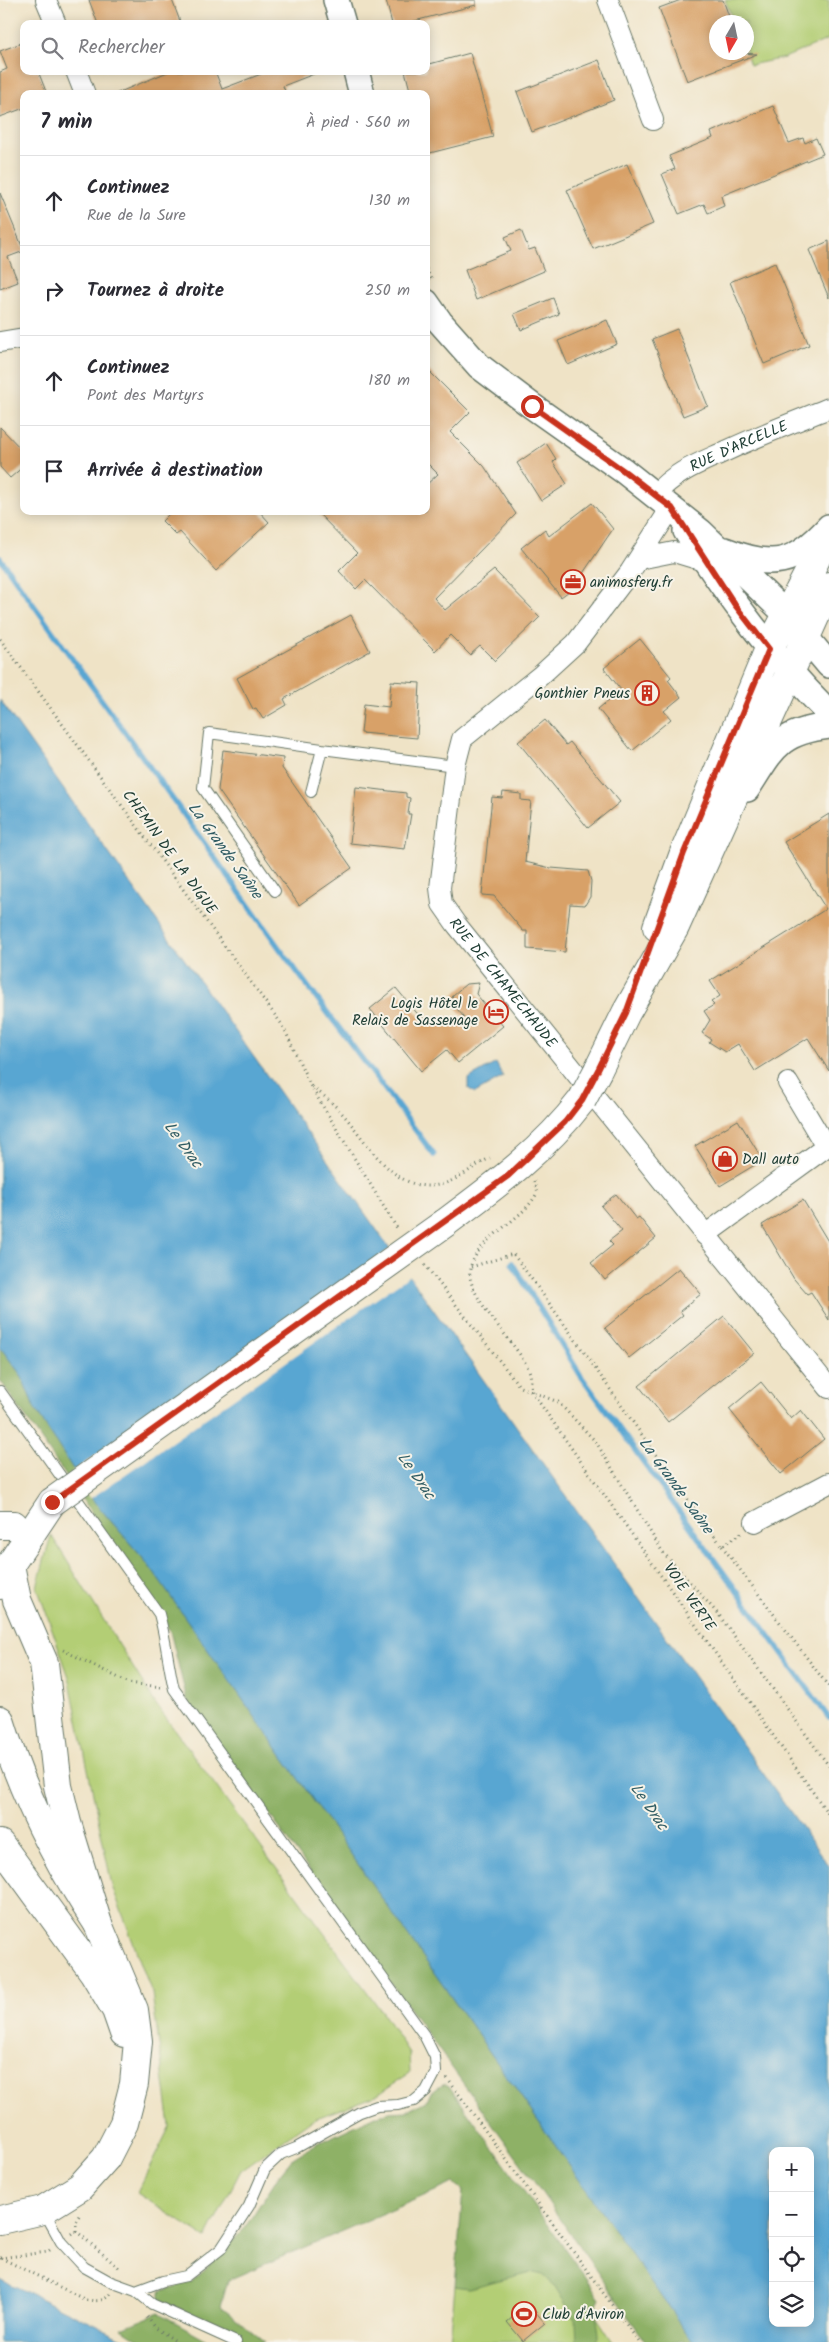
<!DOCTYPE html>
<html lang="fr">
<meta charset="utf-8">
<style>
body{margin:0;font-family:Kalam,sans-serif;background:#f2f2f3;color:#2b2b33}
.controls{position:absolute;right:15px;bottom:15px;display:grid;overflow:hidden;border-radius:10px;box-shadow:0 2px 12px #0003}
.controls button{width:45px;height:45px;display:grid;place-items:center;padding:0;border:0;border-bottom:1px solid #e1e1e2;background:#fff;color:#2b2b33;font:25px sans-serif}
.compass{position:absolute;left:709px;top:15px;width:45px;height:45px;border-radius:50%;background:#fff;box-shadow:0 2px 12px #0003;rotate:189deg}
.stop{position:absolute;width:15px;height:15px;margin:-11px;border:4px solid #c8321e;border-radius:50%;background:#fff}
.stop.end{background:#c8321e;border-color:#fff;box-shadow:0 1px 5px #0008}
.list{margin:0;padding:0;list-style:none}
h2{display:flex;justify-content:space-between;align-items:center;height:65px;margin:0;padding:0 20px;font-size:21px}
h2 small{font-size:16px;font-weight:400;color:#7c7c81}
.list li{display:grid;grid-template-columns:32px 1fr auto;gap:15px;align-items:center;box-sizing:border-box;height:90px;padding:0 20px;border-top:1px solid #e1e1e2}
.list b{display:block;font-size:19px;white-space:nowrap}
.list p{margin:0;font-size:16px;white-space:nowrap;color:#7c7c81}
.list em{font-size:16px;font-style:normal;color:#7c7c81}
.icon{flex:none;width:28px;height:28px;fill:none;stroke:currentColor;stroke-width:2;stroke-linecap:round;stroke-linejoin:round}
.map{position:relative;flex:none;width:829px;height:2342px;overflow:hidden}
.search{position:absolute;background:#fff;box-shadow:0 2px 12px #0003;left:20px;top:20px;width:410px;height:55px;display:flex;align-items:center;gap:12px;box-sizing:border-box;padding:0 18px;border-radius:10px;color:#7c7c81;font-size:19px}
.panel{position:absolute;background:#fff;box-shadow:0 2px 12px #0003;left:20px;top:90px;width:410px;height:425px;border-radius:10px}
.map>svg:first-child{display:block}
</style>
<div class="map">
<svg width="829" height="2342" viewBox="0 0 829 2342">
<rect width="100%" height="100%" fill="#f7f3e8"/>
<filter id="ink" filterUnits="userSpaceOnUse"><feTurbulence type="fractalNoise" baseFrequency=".02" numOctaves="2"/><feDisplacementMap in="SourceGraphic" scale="10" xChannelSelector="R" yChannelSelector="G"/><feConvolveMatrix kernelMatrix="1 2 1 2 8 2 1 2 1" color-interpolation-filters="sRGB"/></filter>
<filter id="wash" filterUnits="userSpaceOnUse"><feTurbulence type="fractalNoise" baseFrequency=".0096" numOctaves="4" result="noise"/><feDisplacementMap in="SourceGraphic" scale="20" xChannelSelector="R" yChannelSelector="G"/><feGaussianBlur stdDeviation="1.12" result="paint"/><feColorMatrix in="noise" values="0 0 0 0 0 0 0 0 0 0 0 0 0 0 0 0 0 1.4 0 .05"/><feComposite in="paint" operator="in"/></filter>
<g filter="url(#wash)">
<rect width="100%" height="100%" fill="#efe3c6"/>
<path fill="#b3ce74" stroke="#698654" d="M725,0h104v39l-45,19 -34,7 -4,-12v-31h-12z
M51,1535l106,171 228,310 24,37 1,20 -37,24 -62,23 -70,50 -35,68 -69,-45 33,-67 -18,-133 -40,-107 -43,-209 -32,-90z
M542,2234l71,108h-163l5,-56z"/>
<path fill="#8eb166" stroke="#56774d" d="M0,1347l21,28 14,34 57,90 55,64 546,779h-47l-111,-159 -348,-483 -17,-69 -29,-50 -35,-47 -106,-154z
M445,2084l4,2 151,212c-8,12 -1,26 -1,39l-3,5h-19l-1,-21 -22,-36 -11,-10 -13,-3 -61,16 -14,-2 8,-96 -9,-7 -226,97 -7,26 44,36h-17l-88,-42v-9l31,-9 14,-12 41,-44 33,-51 14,-17 23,-14 62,-29 12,-3 17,-1 20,-10 4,-9z
M159,2313l52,29h-68l-21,-14z"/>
<path fill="#59a6d2" stroke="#3c7283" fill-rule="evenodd" d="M0,700l829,1166v476h-136l-546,-779 -55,-64 -57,-90 -14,-34 -21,-28zM773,2151h37v172h-37z
M496,1063l7,14 -28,16 -7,-5v-9z
M0,2279l131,63h-131z"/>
<path fill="#efe3c6" d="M393,1247l19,27 -322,225 -18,-27z"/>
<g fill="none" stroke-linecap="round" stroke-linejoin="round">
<path stroke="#59a6d2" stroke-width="5.5" d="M0,558l280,391 154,206
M512,1263l69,113 248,342"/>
</g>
<g id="blocks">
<path fill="#d8a167" d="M89,0h83l9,24h-83z
M386,0h90v5l-73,19h-11z
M681,0h42l8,22h-15v30l41,2 -70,27 -28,-73z
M24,42v29h14l9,23h-23v14l-24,9v-45l7,-3 -7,-18z
M470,53l23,84 -67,17v-60h-15l-6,-23h21v-6z
M599,60l15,40 -82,32 -15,-40z
M170,71h45l7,18 47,-18 50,1 -36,14 2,5 -9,3h-161z
M773,106l16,37 14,-5 2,5 11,-5 7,16 -102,42 3,10 -16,7 -4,-9 -25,10 -17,-40 13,-5 -6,-13 44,-18 -2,-6z
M627,164l26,60 -60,25 -26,-59z
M0,193l24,58 -16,6 10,25 -18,7z
M521,230l8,20 6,-2 9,23 -68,29 -11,-30 46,-19 -6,-14z
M829,241v57l-20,-48z
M775,263l34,82 -45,19 -34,-82z
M553,298l6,16 -38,16 -7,-16z
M607,320l10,24 -49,21 -10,-24z
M677,329l31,77 -25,10 -31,-77z
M426,368l44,44 -20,20 34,34 32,48 -82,84 11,12 49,-40 46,47 -45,44 -15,-15 -10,9 -20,-20 -15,16 -70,-71 -9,9 -17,-18 18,-18 -41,-42h110v-26l12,-11 -12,-12z
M0,427l24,25v14l-14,12 -10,-11z
M546,443l10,16 -3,3 14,22 -26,17 -24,-38z
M592,503l21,26 -40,59 -12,9 -40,-49 24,-19 4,7z
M172,511h87l10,11 -53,49 -36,-39 -4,3 -14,-14z
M351,615l19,36 -86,48 3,6 -24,14 -7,-11 -3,1 -16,-31z
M640,639l31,38 -3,3 13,17 -17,14 7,8 -39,32 -34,-42 23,-19 -17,-22z
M391,681l29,2 -3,55 -56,-5 3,-29 25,3z
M545,720l21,25 4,-3 50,60 -32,26 -70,-86z
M223,750l60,8 -1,10 70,100 -53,37 -81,-115z
M356,787l50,6v4l4,1 -2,16h3l-6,35 -55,-6z
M503,792l18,2v6l10,1 -6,61 26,6 37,3 3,10 -1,16 -5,8 -15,-1 -5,48 -38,-3v-18h-4l-29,-35 -12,-1 10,-98 10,1z
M829,814v257l-21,-33 -53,33 -17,-27 -13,8 -16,-10 2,-3 -9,-6 8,-13 -6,-9 10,-6 -3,-3 9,-6 -10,-15 116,-72 -42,-67z
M479,983l-3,11 27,32 -45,37 -11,-13 -26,21 -51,-62 26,-21 25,30 48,5 -18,-21 2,-7 13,-11z
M738,1120l25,40 -43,26 -25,-40z
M616,1194l20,25 3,-2 17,21 -51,42 -14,-17 22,-18 -4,-4 13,-10 -21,-25z
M803,1200l26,43v77l-18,-28 -4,2 -13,-15 -32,-54z
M679,1268l22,26 -21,17 3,4 -54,43 -24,-30z
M724,1316l30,37 -86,69 -29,-36z
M761,1382l30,37 10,-9 23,29 -43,35 -52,-65z
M529,2304l16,19 -22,18 -16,-19z"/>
</g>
</g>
<g filter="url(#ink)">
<use href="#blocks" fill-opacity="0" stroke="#687767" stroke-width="1"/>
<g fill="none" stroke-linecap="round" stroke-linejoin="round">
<defs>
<path id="service" d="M311,792l11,-43 133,17
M275,891l-72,-103 6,-55 113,16
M0,1391l159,223c7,25 9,50 15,75l250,346 11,22 1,15 -10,19 -12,10 -16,4 -21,1 -17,6 -64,36 -15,6 -16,15 -16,37 -28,43 -35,27 -23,5 -27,10
M44,2211l17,31 23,25 27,15 25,9 16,13 84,38"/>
<g id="minor">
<path d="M46,0l10,24"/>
<path d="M608,0l45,120"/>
<path d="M76,71l9,23"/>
<path d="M0,342l24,-4"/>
<path id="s1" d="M655,495c19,-23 45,-32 71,-44 34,-16 68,-29 103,-43"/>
<path id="s2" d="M671,508l-41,64 -54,71 -36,33 -78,63 -7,27 -15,122 2,16 14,20 373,464"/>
<path d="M639,559l35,-7 33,10"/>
<path d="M705,1235l121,-88 -38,-64"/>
<path d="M755,1522l74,-39"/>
</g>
<path id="tertiary" d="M336,0l7,24
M356,71l6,23
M426,302l14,20 39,44 53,40 92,65 77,61 86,83 42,50
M686,531c43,67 87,126 143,182
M725,550c48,19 69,15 104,-23
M747,789c26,-40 31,-57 82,-63"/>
<path id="secondary" d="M657,927l27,-74 85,-204 60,-115
M598,1070l28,-57 49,-86 154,-341
M445,1223c50,-37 99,-73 137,-123
M0,1844l94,129 22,37 8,23
M0,2220l43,-10 37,-23 26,-29 18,-35 10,-39 4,-43 -4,-31 -36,-86 -31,-101 -9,-37 -14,-123 -27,-63 -7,-35 42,-63"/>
<path id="motorway" d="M0,1525h14
M0,1585l10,-20
M0,1720c22,72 56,141 98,204"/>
</defs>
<use href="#service" stroke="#687767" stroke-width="12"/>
<use href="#minor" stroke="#687767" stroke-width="22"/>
<use href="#tertiary" stroke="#687767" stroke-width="28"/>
<use href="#secondary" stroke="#687767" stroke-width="30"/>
<use href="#motorway" stroke="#687767" stroke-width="30"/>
<path stroke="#687767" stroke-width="3" stroke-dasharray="1 4" stroke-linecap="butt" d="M426,269l7,13
M0,639l283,387 27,59 88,145
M312,1087c7,5 15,11 21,17 32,29 57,94 110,80 17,-5 32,-19 47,-26
M534,1181l3,12c-15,29 -54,40 -66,72 -11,29 50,80 59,108 1,6 1,13 2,19l297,423
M425,1265l95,122 38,15 38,40 66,109 57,64 110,151
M471,1267l42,-13c72,96 137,196 209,292l19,-13
M722,1546l107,141
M63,1650l66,33 32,4
M447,2078l192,264
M76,2231l42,36 2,4
M72,2234l4,-3v-10l4,-7
M0,2258l47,-6 4,-3
M1,2258l85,42c10,1 18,2 24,-6
M147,2317l9,11 21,14"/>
<use href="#service" stroke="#fff" stroke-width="10"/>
<use href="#minor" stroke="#fff" stroke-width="20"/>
<use href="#tertiary" stroke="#fff" stroke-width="25"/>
<use href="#secondary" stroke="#fff" stroke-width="28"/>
<use href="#motorway" stroke="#fff" stroke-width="28"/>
<defs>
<path id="secondary-bridge" d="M582,1100l16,-30
M52,1502l393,-279"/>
</defs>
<use href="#secondary-bridge" stroke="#687767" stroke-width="30" stroke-linecap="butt"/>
<use href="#secondary-bridge" stroke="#fff" stroke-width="28"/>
</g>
</g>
<g fill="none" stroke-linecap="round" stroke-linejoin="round" filter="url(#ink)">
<path stroke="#c8321e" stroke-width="6" d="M52,1502l456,-326 57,-54 17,-22 16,-30 28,-57 58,-160 85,-204 -34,-44 -63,-97 -48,-37 -92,-65"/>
</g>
<defs>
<symbol id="office-ring" viewBox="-11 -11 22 22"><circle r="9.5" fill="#f7f3e8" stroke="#c8321e" stroke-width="1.5"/><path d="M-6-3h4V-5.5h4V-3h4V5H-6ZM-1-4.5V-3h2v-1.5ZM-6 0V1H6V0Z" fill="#c8321e"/></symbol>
<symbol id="building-ring" viewBox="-11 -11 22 22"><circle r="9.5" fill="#f7f3e8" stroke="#c8321e" stroke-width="1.5"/><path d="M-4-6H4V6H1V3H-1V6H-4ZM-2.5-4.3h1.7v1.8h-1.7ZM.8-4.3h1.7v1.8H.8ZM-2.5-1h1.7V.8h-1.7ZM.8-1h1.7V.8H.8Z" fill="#c8321e"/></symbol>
<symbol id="hotel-ring" viewBox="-11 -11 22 22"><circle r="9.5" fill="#f7f3e8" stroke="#c8321e" stroke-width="1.5"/><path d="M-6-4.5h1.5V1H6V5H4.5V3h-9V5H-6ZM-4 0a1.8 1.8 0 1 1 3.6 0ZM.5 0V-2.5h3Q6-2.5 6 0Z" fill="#c8321e"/></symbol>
<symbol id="shop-ring" viewBox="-11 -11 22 22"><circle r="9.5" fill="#f7f3e8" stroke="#c8321e" stroke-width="1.5"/><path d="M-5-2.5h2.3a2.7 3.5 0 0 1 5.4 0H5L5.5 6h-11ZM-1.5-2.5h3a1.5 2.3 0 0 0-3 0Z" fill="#c8321e"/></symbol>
<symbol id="stadium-ring" viewBox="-11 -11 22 22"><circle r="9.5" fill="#f7f3e8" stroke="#c8321e" stroke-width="1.5"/><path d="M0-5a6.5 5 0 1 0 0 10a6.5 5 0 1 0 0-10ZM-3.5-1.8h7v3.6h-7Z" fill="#c8321e"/></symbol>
</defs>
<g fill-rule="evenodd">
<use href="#office-ring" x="559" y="568" width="28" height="28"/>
<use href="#building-ring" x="633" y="679" width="28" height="28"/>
<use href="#hotel-ring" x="482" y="998" width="28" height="28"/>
<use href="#shop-ring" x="711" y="1145" width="28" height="28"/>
<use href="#stadium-ring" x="510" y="2300" width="28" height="28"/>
</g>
<g text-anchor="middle" stroke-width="4" stroke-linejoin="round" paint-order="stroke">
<g font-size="15" fill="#1f3d34" stroke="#f7f3e8">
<text dy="5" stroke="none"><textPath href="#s1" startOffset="98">RUE D'ARCELLE</textPath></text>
<text transform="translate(170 852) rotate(54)" y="5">CHEMIN DE LA DIGUE</text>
<text dy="5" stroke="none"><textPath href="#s2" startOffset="581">RUE DE CHAMECHAUDE</textPath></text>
<text transform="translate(690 1597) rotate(55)" y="5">VOIE VERTE</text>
</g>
<g font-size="15" fill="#1f3d34" stroke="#f7f3e8" text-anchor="start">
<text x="590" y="587">animosfery.fr</text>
<text x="630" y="698" text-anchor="end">Gonthier Pneus</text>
<text x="478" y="1008" text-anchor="end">Logis Hôtel le<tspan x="478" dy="17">Relais de Sassenage</tspan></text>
<text x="742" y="1164">Dall auto</text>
<text x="542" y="2319">Club d'Aviron</text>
</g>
<g font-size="16" font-style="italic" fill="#305c63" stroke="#f7f3e8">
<text transform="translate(226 850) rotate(54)" y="6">La Grande Saône</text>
<text transform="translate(184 1144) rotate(54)" y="6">Le Drac</text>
<text transform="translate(417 1475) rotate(55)" y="6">Le Drac</text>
<text transform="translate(677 1485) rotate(54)" y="6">La Grande Saône</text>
<text transform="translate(650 1806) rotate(55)" y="6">Le Drac</text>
</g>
</g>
</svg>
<div class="controls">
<button>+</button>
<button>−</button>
<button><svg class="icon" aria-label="locate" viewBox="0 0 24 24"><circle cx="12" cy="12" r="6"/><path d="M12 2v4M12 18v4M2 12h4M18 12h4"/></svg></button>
<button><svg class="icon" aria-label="layers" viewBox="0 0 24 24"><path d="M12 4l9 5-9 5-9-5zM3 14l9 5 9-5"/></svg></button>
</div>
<svg class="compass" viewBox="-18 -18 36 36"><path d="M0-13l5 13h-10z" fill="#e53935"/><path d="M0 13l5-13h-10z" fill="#7c7c81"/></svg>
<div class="stop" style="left:532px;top:406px"></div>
<div class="stop end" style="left:52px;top:1502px"></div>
<div class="search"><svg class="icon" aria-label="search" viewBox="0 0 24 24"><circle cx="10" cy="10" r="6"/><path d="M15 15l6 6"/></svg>Rechercher</div>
<section class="panel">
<h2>7 min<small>À pied · 560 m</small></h2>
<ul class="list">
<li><svg class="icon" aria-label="ahead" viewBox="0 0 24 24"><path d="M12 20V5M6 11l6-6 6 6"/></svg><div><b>Continuez</b><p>Rue de la Sure</p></div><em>130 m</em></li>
<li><svg class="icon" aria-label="right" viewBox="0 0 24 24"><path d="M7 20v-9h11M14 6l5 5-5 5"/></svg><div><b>Tournez à droite</b></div><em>250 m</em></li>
<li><svg class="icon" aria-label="ahead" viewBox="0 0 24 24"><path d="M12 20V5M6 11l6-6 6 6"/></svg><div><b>Continuez</b><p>Pont des Martyrs</p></div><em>180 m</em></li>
<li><svg class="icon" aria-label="arrive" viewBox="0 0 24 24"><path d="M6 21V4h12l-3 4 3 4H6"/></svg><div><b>Arrivée à destination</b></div></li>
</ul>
</section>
</div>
